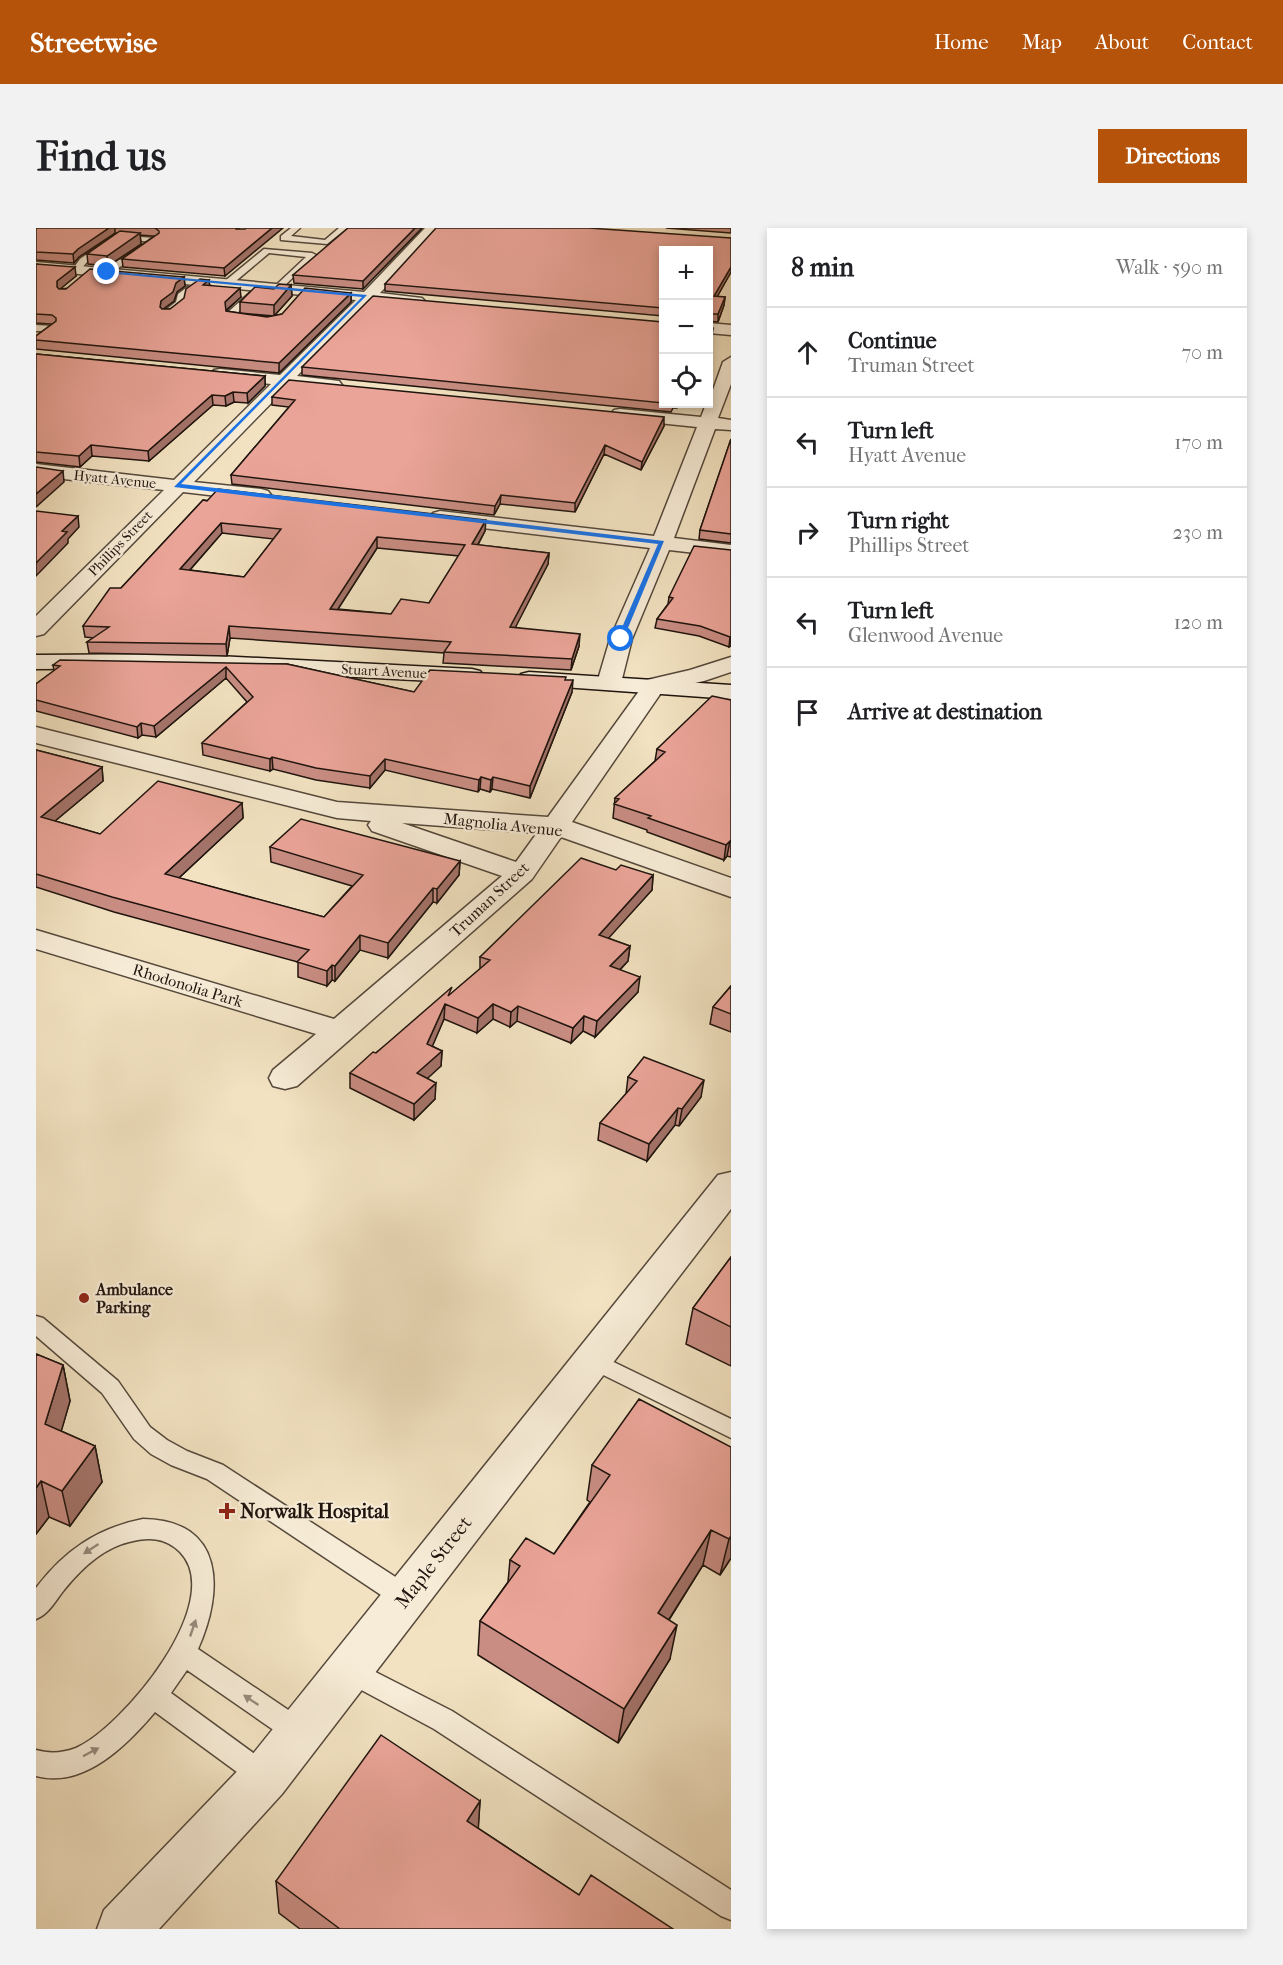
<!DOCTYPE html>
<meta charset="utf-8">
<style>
body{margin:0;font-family:"IM FELL French Canon",serif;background:#f2f2f2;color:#202124}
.controls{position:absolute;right:18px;top:18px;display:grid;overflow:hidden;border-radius:0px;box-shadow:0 3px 9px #0003}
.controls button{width:54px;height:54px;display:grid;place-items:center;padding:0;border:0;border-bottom:2px solid #e0e0e0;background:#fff;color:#202124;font:30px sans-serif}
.stop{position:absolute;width:18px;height:18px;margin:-14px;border:4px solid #1a73e8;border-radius:50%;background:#fff}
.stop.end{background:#1a73e8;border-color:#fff;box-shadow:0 2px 6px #0008}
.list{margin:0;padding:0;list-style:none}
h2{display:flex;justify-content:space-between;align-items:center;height:78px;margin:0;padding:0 24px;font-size:26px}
h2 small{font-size:20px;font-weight:400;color:#757577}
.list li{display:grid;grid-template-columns:39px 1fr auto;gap:18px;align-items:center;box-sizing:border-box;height:90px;padding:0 24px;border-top:2px solid #e0e0e0}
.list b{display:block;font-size:22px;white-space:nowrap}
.list p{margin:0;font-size:20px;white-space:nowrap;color:#757577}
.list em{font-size:20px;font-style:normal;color:#757577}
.icon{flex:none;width:33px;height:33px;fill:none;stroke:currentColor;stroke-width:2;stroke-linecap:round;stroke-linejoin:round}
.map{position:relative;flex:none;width:695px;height:1701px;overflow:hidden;border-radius:0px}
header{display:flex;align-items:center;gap:36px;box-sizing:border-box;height:84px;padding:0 30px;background:#b45309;color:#fff}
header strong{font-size:28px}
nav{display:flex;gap:33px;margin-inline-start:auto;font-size:21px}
.intro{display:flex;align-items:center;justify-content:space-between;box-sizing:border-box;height:144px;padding:0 36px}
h1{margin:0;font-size:42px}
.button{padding:15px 27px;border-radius:0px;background:#b45309;color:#fff;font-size:21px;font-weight:700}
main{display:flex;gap:36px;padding:0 36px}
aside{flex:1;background:#fff;border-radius:0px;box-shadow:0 3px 9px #0003}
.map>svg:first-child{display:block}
</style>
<header>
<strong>Streetwise</strong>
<nav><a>Home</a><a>Map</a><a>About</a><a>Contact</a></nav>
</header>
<div class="intro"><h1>Find us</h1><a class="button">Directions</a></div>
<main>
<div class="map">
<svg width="695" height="1701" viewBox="0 0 695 1701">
<rect width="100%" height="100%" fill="#f2e2c1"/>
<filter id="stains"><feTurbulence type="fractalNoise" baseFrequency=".00333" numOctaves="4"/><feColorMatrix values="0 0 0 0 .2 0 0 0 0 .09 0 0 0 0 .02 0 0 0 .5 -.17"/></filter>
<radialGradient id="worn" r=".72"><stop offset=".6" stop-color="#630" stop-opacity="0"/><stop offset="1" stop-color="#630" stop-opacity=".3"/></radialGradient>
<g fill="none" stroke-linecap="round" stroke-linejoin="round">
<defs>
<path id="lane" d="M255,0h9l-9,8 34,4 14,-12h8l-20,16 -46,-4v-4z
M79,7l39,3 4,2 -4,2 -34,-3 -34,24 -7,9h-6l-1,-2 8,-11z
M104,18l7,2 -37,26h-6v-4z
M228,21l48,4 4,2 -36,35 -7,-2 33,-31 -37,-4 -38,32h-6v-4z
M162,51l7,2 -20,16 -2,8 -14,11h-6v-4l13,-10 2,-8z
M219,60l7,2 -27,25 15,2v4h-16l-7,-4v-4z
M0,97l16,1 4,3 -20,15v-7l8,-6h-8z
M0,1088l7,2 75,63 32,46 17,13 20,11 36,14 191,124 3,8 -3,8 -9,3 -9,-3 -189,-126 -36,-14 -20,-11 -17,-15 -32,-46 -66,-57z
M557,1124l138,67v19l-146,-72 -3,-6 3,-6z
M107,1291c82,1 81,72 55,130l111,75 4,9 -4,9 -9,3 -9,-3 -104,-72 -16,23 103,75 4,9 -4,9 -9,4 -9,-4 -101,-74c-28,33 -71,77 -119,64v-26c13,4 27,3 40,-2 46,-20 152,-147 104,-196 -15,-15 -32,-15 -51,-10 -26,6 -49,28 -65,48 -9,11 -15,24 -28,29v-31c28,-37 61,-60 107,-69z
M312,1430l104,53 279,179v30l-10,-4 -287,-187 -95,-51 -4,-8 4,-8z"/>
<path id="street" d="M389,0h14l-25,30 -34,35 42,5 3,3 -3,3 -51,-3 -74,75 42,5 3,4 -3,4 -6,1 -45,-4 -94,96 67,7 7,2 3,4 -3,4 -7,2 -78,-9 -139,142 -8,2v-20l128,-126 -128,-14v-12l138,16 97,-96 -51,-5 -6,-1 -2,-4 2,-4 6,-1 60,6 76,-75 -320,-30v-8l328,30z
M672,95l23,2v10l-23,-2z
M695,129v27l-13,34 13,2v10l-16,-1 -41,109 57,7v12l-62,-7 -37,89 -11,44 -4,5 -8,2 -8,-2 -4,-5 13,-44 40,-91 -210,-25 -7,-2 -3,-4 3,-4 7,-2 214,25 43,-109 -77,-8 -6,-1 -3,-4 3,-4 6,-1 81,8 5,-13h2l15,-42z
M695,429v15l-27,9 -41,9 -91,132 159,56v19l-170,-60 -29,42 -235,207 -12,3 -12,-3 -4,-8 4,-8 43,-36 -280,-85v-19l298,89 168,-143 -130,-45 -4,-6 3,-4 -34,-3 -301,-75v-16l301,75 211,15 99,-137 43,-10zM366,595l135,10 -21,29z
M695,944v37l-449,585 -123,135h-62l7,-19 144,-150 470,-585z"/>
<path id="secondary" d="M144,426l292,15 8,2 4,5 -4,5 -8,2 -292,-15 -144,1v-14z
M493,444l202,13v14l-210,-15 -4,-5 4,-5z"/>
</defs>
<use href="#lane" stroke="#54483b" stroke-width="3"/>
<use href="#street" stroke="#54483b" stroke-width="3"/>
<use href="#secondary" stroke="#1f140e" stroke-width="3"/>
<use href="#lane" fill="#f7ecd7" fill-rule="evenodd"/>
<use href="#street" fill="#f7ecd7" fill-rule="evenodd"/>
<use href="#secondary" fill="#f7ecd7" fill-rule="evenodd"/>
</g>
<path fill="#c98d83" stroke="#1f140e" stroke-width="1.5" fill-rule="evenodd" d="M0,0h204l-2,1 -13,47 -102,-9 -1,-8 32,-23 -14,-1 1,9 -33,22 -20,-2 -1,-10 30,-21h-2l-36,24 -5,6 -38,-3z
M386,0l-59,61 -69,-6 -1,-8z
M630,0h65v5z
M695,10v34l-14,25h8l-1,8 -6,17 -10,-1v-71h-45v66l-278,-25v-7z
M0,36l40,12 -16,13 124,-12 1,9 -8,6 -3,9 -11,8h7l40,-24 31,12 -15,14 41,6 7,-1 -34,-3v-11l34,-13 17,-4 1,11 -18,20 8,-2 69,-21v9l-72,71 -243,-24v-13l16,-12 -16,-1z
M627,94v82h17l-3,4h-4l-2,4 -369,-37v-8z
M0,126l229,22v10l-17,17 -14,-1 -8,4 -13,-1 -64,56 -57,-5 -12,11 -44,-5z
M236,169l392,29 -23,44 -37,-16 -29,58 -75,-8 -6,11 -262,-31 -1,-9 58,-68 -17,-2z
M695,211v104l-32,-4 1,-9z
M167,272l282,31 -7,14 71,8 -1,11 -33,63 64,19 -8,24 -128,-7 1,-10 -214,-15 -3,18 -138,-3 -2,-11 7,-4 -9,-1 -2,-11 38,-38zM186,305l52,6 -30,38 -54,-7zM341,320l82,8 -30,47 -38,11 -53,-5z
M695,322v96l-2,1 -30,-11 -44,-8 2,-9 11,-15 1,-7z
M251,436l127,28 151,-12 7,12 -42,106 -38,-9 -2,3 -10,-3 -2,3 -93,-22 -15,18 -54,-8 -43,-11 -3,2 -67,-16 -1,-12 45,-41 -21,-24 -70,59 -14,-2 -4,3 -102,-27v-27l18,-13 -1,-6z
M695,472v157l-4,-1 -3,4 -77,-28v-2l-34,-12 2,-20 40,-37 2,-12z
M0,522l66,17 1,14 -48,40 45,13 142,-31 1,15 -64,60 145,39 28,-31 -81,-24 -1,-15 190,14 -1,14 -22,28 -4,-1 -45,56 -28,-8 -25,31 -3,-1 -5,6 -29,-9v-15l-184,-50 -78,-25z
M580,642l37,5 -1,15 -44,48 22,8 -2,15 -8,9 18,22 -43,45 -12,-6 -12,12 -54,-22 -7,6 -17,-8 -16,14 -33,-14 -12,27 10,5 -1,15 -14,12 8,21 -21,21 -64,-32v-15l102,-80 28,-24v-12z
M695,758v46l-21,-8 3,-17z
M592,849l73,20 -22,29 -4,-1 -28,36 -49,-21 2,-17 26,-29z
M695,1029v109l-45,-22 7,-36z
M0,1126l27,11 7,36 -9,30 34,15 7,36 -32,44 -21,-9 -13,17z
M695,1219v111l-11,17 -17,-10 -34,55 1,39 -52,84 -140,-88 2,-34 28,-39 2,-22 44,-6 36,-52 -3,-2 5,-35z
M444,1573l-2,27 101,67 94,34h-373l-21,-16 -3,-32z"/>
<path fill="#a4736a" stroke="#1f140e" stroke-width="1.5" d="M73,0h6v5l-36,24 -5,6 -1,-9 5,-5z
M236,0h11l-58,48 -1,-8z
M379,0h7l-59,61v-8z
M104,5l1,11 -33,22 -1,-10z
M39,39l1,9 -17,14 -2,-3v-6z
M695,39v5l-18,32 1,-8z
M148,49l1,9 -8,6 -3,9 -12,9 -2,-3 1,-6 15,-18z
M173,52l1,9 -7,-4z
M255,57l1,11 -18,20v-11z
M204,60l1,9 -16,14v-9z
M315,65v9l-72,71v-10z
M689,69l-1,8 -6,17v-8z
M677,100l-1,8 -3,8 1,-8z
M229,148v10l-17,17 -1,-10z
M197,164l1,10 -8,4 -1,-10z
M176,167l1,10 -64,56 -1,-10z
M628,189v9l-23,44 1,-8z
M55,217l1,11 -12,11 -1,-11z
M569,217l-1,9 -29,58v-9z
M27,243l1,11 -28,25v-13z
M465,267l-1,9 -6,11 1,-9z
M42,288l1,11 -11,12v4l-32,33v-13l26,-32z
M450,292l-1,11 -13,24v-11z
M185,295l1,10 -41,47 -1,-11z
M341,309v11l-46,72 -1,-11z
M513,325l-1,11 -38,74v-11z
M193,398l1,12 -3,18 -1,-12z
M544,406l-1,12 -8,24 1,-11z
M694,409h1v9l-2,1z
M190,439v11l-70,59 -2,-11z
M537,452l-1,12 -42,106v-12z
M105,495l1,12 -4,3 -1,-11z
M236,529l1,12 -3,2v-12z
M349,531v11l-15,18v-12z
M66,539l1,14 -60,50 -2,-14z
M445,549l-1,12 -2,3 1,-12z
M457,549l-1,12 -2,3 1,-12z
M206,575l1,15 -76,71 -2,-15z
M694,613l-3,15 -3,4 2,-15z
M424,633l-1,14 -22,28v-14z
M617,647l-1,15 -54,60 1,-15z
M397,660v14l-45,56v-15z
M324,707v15l-25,31v-15z
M594,718l-2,15 -19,20 1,-15z
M296,737v15l-5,6v-15z
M604,749l-2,15 -43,45 2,-16z
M409,776l-1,15 -17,40v-15z
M457,776v15l-16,14 1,-15z
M482,778l-1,15 -7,6 1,-15z
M548,788l-1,15 -12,12 2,-15z
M406,823l-1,15 -24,22v-15z
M668,852l-3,17 -22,29 3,-17z
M400,855l-1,16 -21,21v-16z
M642,880l-3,17 -28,36 2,-17z
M27,1137l7,36 -17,59 -8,-36z
M59,1218l7,36 -32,44 -8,-35z
M5,1253l8,36 -13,17v-46z
M675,1302l-8,35 -52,83 7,-35z
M695,1308v22l-11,17 9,-36z
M641,1397l-7,34 -52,84 6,-34z
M444,1573l-2,33 -11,-13z"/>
<path fill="#eaa498" stroke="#1f140e" stroke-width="1.5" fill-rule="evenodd" d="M0,0h73l-31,21 -5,5 -37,-2z
M119,0h81v1h9l1,-1h26l-48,40 -102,-9 37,-26v-2z
M312,0h67l-52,53 -70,-6z
M400,0h153l142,10v29l-17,29 11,1 -7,17h-10v-64h-45v58l-278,-24z
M84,3l20,2 -33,23 -20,-2z
M0,36l39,3 -18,14v6l2,2h7l24,-20 94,8 -8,6 -3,9 -12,9 -1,6 2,2h8l14,-11 2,-9 14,-10 9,1 -6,5 37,3 -15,14 1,9 41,6 15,-3 23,-26 46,5 -72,70 -243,-23v-4l20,-15v-3l-4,-3 -16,-1z
M243,56l12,1 -17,20 -34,-3 15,-15 19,2z
M337,68l290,26v81l-361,-36z
M672,99l5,1 -3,8h-2z
M0,126l229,22 -18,17 -14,-1 -8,4 -13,-1 -64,56 -57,-6 -12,11 -43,-4z
M253,152l375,37 -22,45 -37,-17 -30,58 -74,-8 -6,11 -264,-31 64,-75 -23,-3z
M695,211v95l-31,-4z
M0,239l27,4 -27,23z
M182,261l268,31 -14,24 77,9 -39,74 70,7 -8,25 -128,-7 7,-10 -222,-16 -3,18 -139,-2 22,-15 -26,-1 27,-38h11l82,-88 4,1zM185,295l60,6 -37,48 -64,-8zM341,309l88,8 -36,58 -28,-4 -10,15 -61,-5z
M0,283l42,5 -16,15 5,1 -31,31z
M658,318l37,4v87h-1l-30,-11 -43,-7 16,-21 -4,-1z
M24,432l227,4 127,28 16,-22 136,7 -1,3h8l-43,106 -37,-9 -2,3 -10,-3 -2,3 -94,-21 -15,17 -54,-8 -44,-11 -2,2 -68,-16 51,-46 -27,-30 -72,59 -13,-3 -4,4 -101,-27v-16l24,-18 -7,-1z
M676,468l19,4v142l-1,-1 -4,4 -78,-27 3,-2 -37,-12 5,-5 -4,-1 50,-46 -8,-3z
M0,522l66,17 -61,50 59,17 58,-53 84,22 -77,71 159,43 39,-42 -93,-28 31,-28 159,42 -23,28 -4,-1 -45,55 -28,-8 -25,31 -3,-1 -5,6 -30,-9 12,-12 -197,-53 -76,-23z
M545,630l35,12 5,-5 32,10 -54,60 31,11 -20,20 30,11 -43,44 -13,-5 -11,12 -55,-22 -7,6 -18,-8 -15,14 -33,-14 -18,40 15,7 -25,22 19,10 -22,21 -64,-31 23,-21 3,1 76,-66 -4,9 42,-36 -10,-3z
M695,758v28l-18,-7z
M608,829l60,23 -22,29 -4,-1 -29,36 -49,-21 37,-42 -9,-4z
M695,1029v70l-38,-19z
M0,1126l27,11 -18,59 50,22 -33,45 -21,-10 -5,7z
M603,1171l92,48v89l-2,3 -18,-9 -53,83 19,12 -53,84 -144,-88 40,-55 -10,-6 16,-22 28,16 56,-79 -18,-10z
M345,1507l99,66 -13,20 112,74 12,-20 82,54h-333l-64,-48z"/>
<defs><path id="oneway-solid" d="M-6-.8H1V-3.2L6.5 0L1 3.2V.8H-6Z" transform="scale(1.5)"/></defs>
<g fill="#968b7d">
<use href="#oneway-solid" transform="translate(55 1321) rotate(147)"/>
<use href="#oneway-solid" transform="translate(157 1400) rotate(-71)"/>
<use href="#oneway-solid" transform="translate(215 1472) rotate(-146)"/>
<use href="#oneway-solid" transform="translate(55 1524) rotate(-28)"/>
</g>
<path fill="#1a73e8" d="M71,43l260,24 -186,189 483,57 -41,99 -6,-1 41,-95 -484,-57 188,-190 -256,-24z"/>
<g fill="#8f2418" stroke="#f7ecd7" stroke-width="2">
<circle cx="48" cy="1070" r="6"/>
<path d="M188 1274h6v6h6v6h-6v6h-6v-6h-6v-6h6z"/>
</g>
<g text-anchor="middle" stroke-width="4.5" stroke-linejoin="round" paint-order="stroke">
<g font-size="14" fill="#1f140e" stroke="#f7ecd7">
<text transform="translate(79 251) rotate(6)" y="5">Hyatt Avenue</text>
<text transform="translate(84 315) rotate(-46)" y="5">Phillips Street</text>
<text transform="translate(348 443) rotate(3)" y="5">Stuart Avenue</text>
</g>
<g font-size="16" fill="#1f140e" stroke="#f7ecd7">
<text transform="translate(467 596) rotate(6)" y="6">Magnolia Avenue</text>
<text transform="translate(453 671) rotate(-43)" y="6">Truman Street</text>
<text transform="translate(152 757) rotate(17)" y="6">Rhodonolia Park</text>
</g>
<g font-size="16" font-weight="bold" fill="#1f140e" stroke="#f7ecd7" text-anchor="start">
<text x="60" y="1067">Ambulance<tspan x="60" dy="18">Parking</tspan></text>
</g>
<g font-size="20" font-weight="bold" fill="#1f140e" stroke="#f7ecd7" text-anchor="start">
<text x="204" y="1290">Norwalk Hospital</text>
</g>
<g font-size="20" fill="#1f140e" stroke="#f7ecd7">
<text transform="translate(397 1334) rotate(-52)" y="7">Maple Street</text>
</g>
</g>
<rect width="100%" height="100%" filter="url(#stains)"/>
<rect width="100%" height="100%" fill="url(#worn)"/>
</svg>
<div class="controls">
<button>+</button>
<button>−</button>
<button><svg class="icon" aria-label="locate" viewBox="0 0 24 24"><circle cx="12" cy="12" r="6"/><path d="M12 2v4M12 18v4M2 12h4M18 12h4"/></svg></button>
</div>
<div class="stop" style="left:585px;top:411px"></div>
<div class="stop end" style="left:71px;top:44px"></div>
</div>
<aside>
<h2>8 min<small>Walk · 590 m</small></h2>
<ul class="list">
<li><svg class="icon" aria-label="ahead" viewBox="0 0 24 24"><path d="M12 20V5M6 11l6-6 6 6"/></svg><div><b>Continue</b><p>Truman Street</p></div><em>70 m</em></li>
<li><svg class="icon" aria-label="left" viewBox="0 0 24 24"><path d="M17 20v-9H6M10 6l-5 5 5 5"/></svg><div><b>Turn left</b><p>Hyatt Avenue</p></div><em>170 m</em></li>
<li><svg class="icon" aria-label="right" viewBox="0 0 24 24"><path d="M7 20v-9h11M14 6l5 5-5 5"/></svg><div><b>Turn right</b><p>Phillips Street</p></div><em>230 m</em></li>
<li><svg class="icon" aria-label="left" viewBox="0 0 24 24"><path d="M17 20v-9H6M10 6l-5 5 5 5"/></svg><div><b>Turn left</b><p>Glenwood Avenue</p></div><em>120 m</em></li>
<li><svg class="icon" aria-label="arrive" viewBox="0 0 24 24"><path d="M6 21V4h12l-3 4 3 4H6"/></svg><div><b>Arrive at destination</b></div></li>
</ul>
</aside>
</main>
